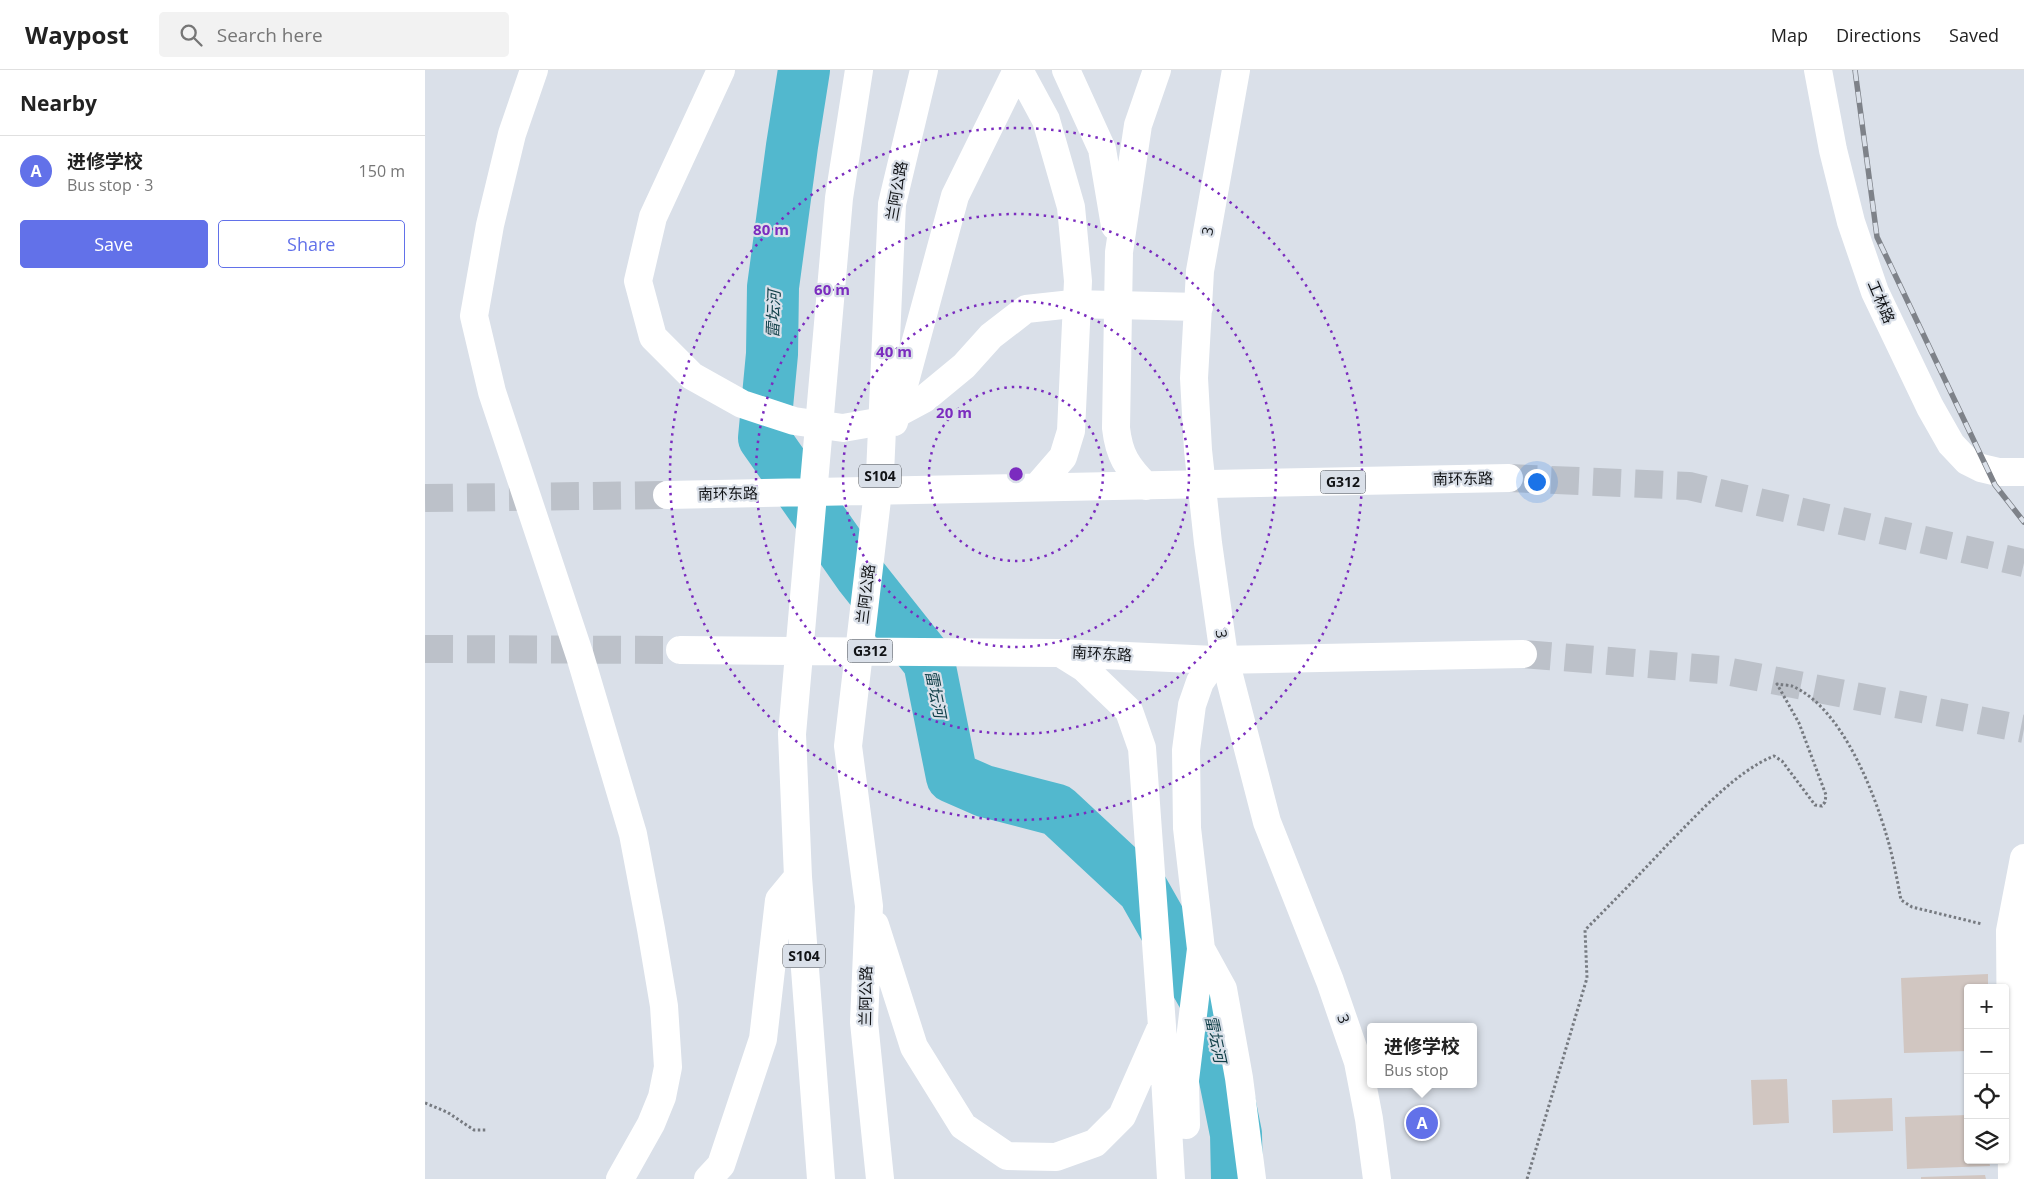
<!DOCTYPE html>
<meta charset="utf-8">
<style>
body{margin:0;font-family:"Open Sans","Noto Sans SC",sans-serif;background:#f2f2f2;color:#222}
.controls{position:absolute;right:15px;bottom:15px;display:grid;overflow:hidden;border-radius:5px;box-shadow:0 1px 4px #0004}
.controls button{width:45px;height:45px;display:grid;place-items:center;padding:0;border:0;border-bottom:1px solid #e0e0e0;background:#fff;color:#222;font:25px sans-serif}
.you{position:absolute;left:1111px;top:411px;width:18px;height:18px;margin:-12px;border:4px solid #fff;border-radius:50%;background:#1a73e8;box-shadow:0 0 0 8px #1a73e833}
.badge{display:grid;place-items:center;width:32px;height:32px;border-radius:50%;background:#6271e9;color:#fff;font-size:16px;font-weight:700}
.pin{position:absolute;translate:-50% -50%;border:2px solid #fff;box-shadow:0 1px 5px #0006}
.popup{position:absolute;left:942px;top:953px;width:110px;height:65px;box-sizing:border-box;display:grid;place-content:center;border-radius:5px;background:#fff;filter:drop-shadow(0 1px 4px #0005);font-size:16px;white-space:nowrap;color:#767676}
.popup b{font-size:19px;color:#222}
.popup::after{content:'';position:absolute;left:50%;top:100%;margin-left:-10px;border:10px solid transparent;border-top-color:#fff}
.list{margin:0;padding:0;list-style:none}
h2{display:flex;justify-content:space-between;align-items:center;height:65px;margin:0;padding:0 20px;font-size:21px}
h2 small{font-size:16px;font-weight:400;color:#767676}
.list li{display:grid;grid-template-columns:32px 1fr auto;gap:15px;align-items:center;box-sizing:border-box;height:70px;padding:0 20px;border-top:1px solid #e0e0e0}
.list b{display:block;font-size:19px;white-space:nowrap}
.list p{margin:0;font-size:16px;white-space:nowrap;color:#767676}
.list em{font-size:16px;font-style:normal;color:#767676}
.actions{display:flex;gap:10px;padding:15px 20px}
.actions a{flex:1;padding:11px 0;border:1px solid #6271e9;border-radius:5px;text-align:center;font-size:18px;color:#6271e9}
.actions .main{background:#6271e9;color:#fff}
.icon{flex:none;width:28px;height:28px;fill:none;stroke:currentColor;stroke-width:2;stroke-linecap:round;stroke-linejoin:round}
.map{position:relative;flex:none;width:1599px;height:1109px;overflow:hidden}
header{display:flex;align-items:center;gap:30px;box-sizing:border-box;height:70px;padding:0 25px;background:#fff;border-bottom:1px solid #e0e0e0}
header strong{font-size:24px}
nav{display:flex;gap:28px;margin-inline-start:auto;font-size:18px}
.search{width:350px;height:45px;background:#f2f2f2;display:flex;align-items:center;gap:12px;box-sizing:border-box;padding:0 18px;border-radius:5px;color:#767676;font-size:19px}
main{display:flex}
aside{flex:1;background:#fff}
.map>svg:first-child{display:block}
</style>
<header>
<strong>Waypost</strong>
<div class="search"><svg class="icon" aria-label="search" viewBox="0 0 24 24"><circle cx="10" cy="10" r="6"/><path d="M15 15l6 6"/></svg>Search here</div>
<nav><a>Map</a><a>Directions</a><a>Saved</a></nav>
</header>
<main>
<aside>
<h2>Nearby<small></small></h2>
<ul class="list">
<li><span class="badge">A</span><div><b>进修学校</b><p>Bus stop · 3</p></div><em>150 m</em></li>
</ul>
<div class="actions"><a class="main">Save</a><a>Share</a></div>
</aside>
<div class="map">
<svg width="1599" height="1109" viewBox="0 0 1599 1109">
<rect width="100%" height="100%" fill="#dae0e9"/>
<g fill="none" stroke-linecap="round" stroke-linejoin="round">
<path stroke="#52b8ce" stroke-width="52" d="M379,0l-12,76 -19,141 -1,67 -8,84 96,137 69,87 23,115 32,14 73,19 86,80 68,120 25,124 1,45"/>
</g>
<path fill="#d1c6c1" d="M1563,904v14h-20v63l-64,2 -3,-75z
M1362,1009l2,44 -36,2 -2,-45z
M1467,1028l1,33 -60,2 -1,-33z
M1543,1045v45h21l1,6 -83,3 -2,-52z
M1560,1105l1,4h-65v-2z"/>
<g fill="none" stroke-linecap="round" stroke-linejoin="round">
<path stroke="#bcc1c9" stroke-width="28" stroke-dasharray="28 14" stroke-linecap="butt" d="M1084,408l180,8 335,77
M0,428l242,-3
M0,579l255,1
M1098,584l198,16 303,59"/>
<path stroke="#767a80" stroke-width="3" stroke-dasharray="2.5 2.5" stroke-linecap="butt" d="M0,1033l22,9 27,18h13
M1102,1109l60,-201 -2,-48c28,-28 56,-57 83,-86 29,-29 68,-73 106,-88l8,5 33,44 7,1 3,-4 1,-7 -27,-72 -22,-39c5,1 11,1 15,2 49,21 81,103 95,151 6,20 10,42 14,63l11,7 70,17"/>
<path stroke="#fff" stroke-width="28" d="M1587,1109l-2,-248 14,-73"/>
<path stroke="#fff" stroke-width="28" d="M109,0l-22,64 -22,91 -16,91 18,76 88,264 53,178 18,95 13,77 4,61 -6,30 -11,27 -31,55
M296,0l-68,147 -15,64 15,56 39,39 50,28 52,17 49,7 40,-7 41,-22 40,-33 27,-30 35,-27 46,-5 127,3
M811,0l-36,201 -6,107 4,72 10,93 16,113 43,166 63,159 28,81 11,57 8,60
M1393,0l15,80 18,72 24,70 55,115 21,37 16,17 14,7 17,4h26"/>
<path stroke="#fff" stroke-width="28" d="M594,0l27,50 25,87 7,74 -7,150 -8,26 -26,30
M641,0l36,79 13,77
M469,352l61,-226 62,-126
M721,416c-19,-19 -27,-31 -30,-58l3,-176 19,-127 19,-55
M242,425l842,-17
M255,580l380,3 155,7 308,-6
M635,583l24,15 45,43 13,37 20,278 9,153
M450,855l39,122 49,79 44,30 49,1 39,-14 27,-27 38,-86
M776,879l22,40 16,89 13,101
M761,1055l-1,-45 16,-131 -14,-121 -1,-78 6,-45 8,-23 15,-22
M283,1109l13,-14 42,-126 16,-139 19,-23
M396,1109l-23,-302 -6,-143 47,-536 20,-128
M455,1109l-16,-157 5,-116 -21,-160 32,-272 12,-270 32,-134"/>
<defs>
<path id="rail" d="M1430,0l22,167 118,248 29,37"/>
</defs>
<use href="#rail" stroke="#7e8289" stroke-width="5.5"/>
<use href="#rail" stroke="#dae0e9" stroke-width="4" stroke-dasharray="11" stroke-linecap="butt"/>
</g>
<g fill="none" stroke="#7b2cbf" stroke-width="2.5" stroke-dasharray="2.5 5">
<circle cx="591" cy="404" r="87"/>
<circle cx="591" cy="404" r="173"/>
<circle cx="591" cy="404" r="260"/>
<circle cx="591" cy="404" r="346"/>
</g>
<g text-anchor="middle" stroke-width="4.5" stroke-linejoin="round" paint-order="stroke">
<g fill="#dae0e9" stroke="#4d5055" stroke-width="1">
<rect x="434" y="394.5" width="42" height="23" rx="4"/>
<rect x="895.5" y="400.5" width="45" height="23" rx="4"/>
<rect x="422.5" y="569.5" width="45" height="23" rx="4"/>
<rect x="358" y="874.5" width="42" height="23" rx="4"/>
</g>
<g font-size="14" font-weight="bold" fill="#111316">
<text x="455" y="411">S104</text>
<text x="918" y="417">G312</text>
<text x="445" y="586">G312</text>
<text x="379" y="891">S104</text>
</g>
<g font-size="15" fill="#111316" stroke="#dae0e9">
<text transform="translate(472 121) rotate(-80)" y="5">兰阿公路</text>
<text transform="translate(783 161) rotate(-79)" y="5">3</text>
<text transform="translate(1456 232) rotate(67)" y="5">工林路</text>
<text transform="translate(1038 409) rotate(-1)" y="5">南环东路</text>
<text transform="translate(303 424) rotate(-1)" y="5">南环东路</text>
<text transform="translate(441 524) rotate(-83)" y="5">兰阿公路</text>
<text transform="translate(796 564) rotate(82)" y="5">3</text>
<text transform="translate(677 584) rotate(3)" y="5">南环东路</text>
<text transform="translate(441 926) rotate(-89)" y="5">兰阿公路</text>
<text transform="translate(918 949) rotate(71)" y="5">3</text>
</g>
<g font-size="16" font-style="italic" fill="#0f3e47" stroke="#dae0e9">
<text transform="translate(348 244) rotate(-88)" y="6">雷坛河</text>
<text transform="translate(511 624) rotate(79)" y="6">雷坛河</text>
<text transform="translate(791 969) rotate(78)" y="6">雷坛河</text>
</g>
</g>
<circle cx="591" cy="404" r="8" fill="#7b2cbf" stroke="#dae0e9" stroke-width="2.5"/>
<g font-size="15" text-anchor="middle" font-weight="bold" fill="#7b2cbf" stroke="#dae0e9" stroke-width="4.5" stroke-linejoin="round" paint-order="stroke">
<text x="346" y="165">80 m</text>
<text x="407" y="225">60 m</text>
<text x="469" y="287">40 m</text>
<text x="529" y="348">20 m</text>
</g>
</svg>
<div class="controls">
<button>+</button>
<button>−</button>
<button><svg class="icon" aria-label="locate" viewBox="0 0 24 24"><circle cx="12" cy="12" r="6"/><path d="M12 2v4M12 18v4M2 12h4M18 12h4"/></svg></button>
<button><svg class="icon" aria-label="layers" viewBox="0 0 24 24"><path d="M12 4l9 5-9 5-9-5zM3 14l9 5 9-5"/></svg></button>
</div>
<div class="you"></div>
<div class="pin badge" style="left:997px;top:1053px">A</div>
<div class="popup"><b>进修学校</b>Bus stop</div>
</div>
</main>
